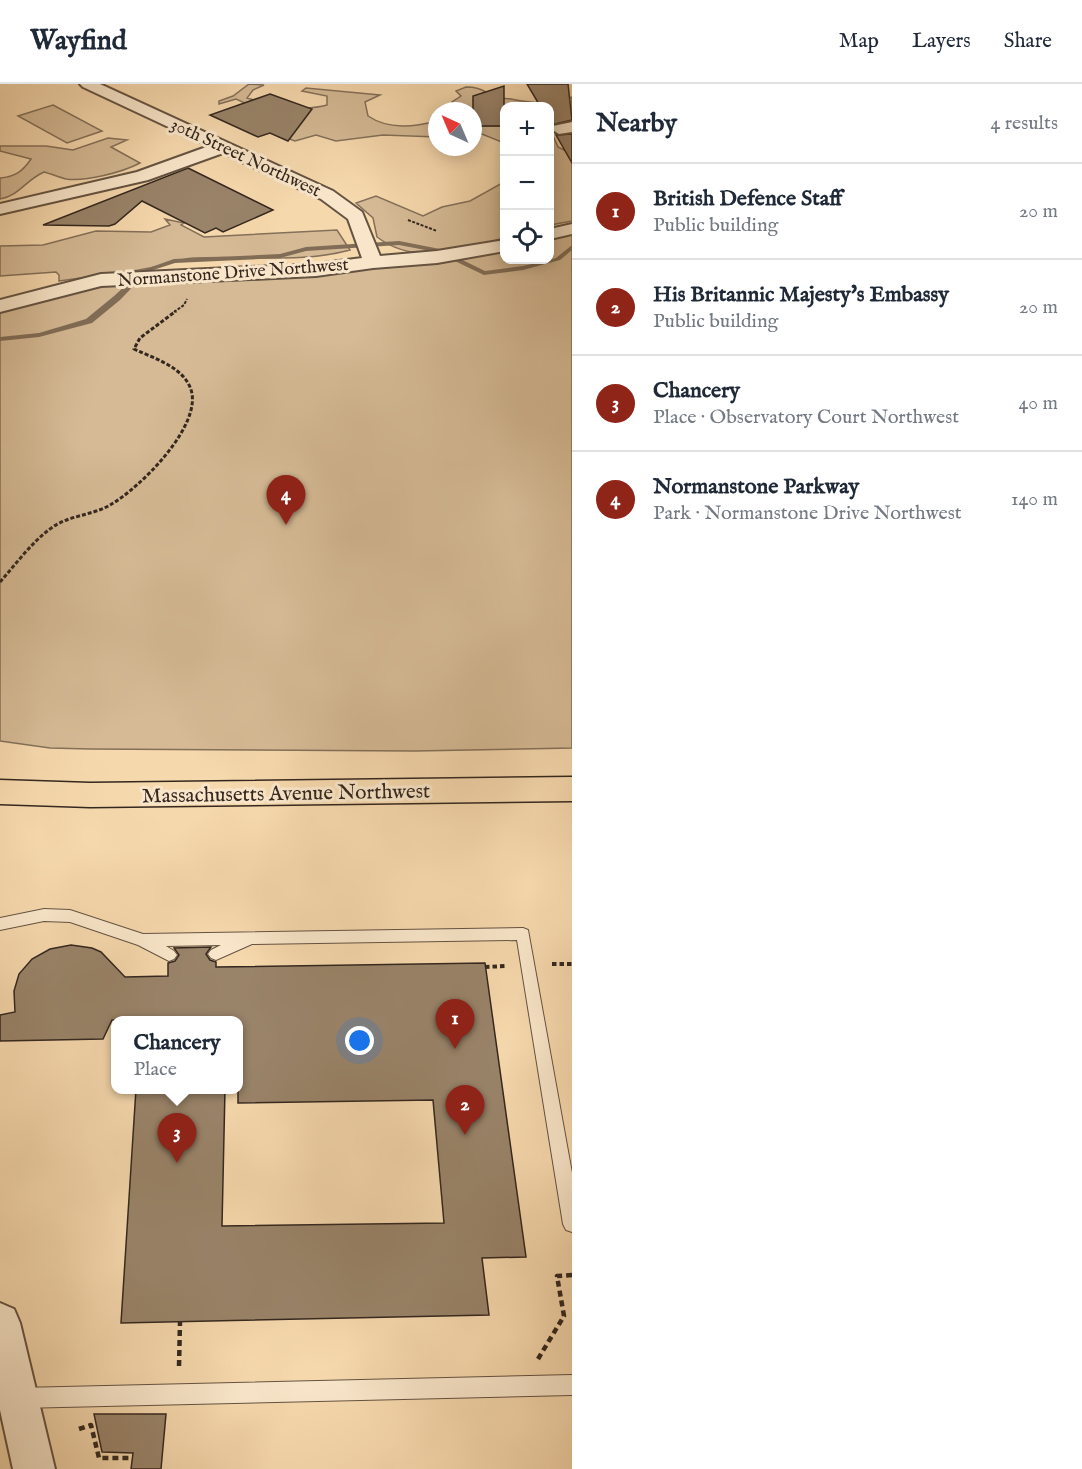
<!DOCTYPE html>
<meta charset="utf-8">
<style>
body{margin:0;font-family:"IM FELL English",serif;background:#f2f2f3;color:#1f2937}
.controls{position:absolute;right:18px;top:18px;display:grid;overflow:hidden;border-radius:12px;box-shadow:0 3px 15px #0003}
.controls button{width:54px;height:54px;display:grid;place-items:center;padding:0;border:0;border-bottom:2px solid #e0e1e3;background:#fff;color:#1f2937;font:30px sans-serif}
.compass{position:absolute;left:428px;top:18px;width:54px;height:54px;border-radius:50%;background:#fff;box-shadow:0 3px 15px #0003;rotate:316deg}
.you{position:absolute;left:360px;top:957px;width:21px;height:21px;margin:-15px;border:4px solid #fff;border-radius:50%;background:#1a73e8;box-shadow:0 0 0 9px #1a73e833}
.badge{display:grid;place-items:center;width:39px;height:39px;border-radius:50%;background:#8f2418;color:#fff;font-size:20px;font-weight:700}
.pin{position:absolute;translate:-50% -50px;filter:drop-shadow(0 2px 3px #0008)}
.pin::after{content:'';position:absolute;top:32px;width:21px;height:18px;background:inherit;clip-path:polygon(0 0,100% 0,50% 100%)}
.popup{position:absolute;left:111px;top:932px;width:132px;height:78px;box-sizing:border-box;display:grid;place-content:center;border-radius:12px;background:#fff;filter:drop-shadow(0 2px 4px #0005);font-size:20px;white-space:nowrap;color:#747a83}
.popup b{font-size:22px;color:#1f2937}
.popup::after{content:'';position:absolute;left:50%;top:100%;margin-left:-12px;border:12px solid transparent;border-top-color:#fff}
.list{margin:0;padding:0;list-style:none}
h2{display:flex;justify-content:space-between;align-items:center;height:78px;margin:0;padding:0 24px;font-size:26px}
h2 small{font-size:20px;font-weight:400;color:#747a83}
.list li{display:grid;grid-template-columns:39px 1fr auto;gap:18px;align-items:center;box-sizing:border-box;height:96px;padding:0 24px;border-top:2px solid #e0e1e3}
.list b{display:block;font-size:22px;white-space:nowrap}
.list p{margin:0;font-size:20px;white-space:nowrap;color:#747a83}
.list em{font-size:20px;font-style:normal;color:#747a83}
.icon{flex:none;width:33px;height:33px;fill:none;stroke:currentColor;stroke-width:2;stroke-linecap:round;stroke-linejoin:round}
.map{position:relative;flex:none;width:572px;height:1385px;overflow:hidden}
header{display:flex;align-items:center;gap:36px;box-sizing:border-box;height:84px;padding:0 30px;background:#fff;border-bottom:2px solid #e0e1e3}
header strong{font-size:28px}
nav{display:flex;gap:33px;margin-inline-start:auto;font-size:21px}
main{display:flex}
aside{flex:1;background:#fff}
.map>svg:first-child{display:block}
</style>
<header>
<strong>Wayfind</strong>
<nav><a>Map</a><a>Layers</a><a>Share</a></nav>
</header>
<main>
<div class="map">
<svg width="572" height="1385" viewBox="0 0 572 1385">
<rect width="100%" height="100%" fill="#f6d8ad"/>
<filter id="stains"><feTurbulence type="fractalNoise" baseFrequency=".00333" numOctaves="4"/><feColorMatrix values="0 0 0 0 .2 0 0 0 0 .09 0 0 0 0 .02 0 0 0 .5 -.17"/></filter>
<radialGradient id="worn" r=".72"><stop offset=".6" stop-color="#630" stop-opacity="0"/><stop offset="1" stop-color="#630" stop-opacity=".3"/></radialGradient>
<path fill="#d5ba95" stroke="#84705a" stroke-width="1.5" d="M249,0l15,1 -11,5 -6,8c24,7 56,14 80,7v-9l-25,-5 4,-3 74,7 -15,7 3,14c21,14 46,11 69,5v16l-54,-2 -47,6 -20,-6 -21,6 -16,-6 -25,-28 -18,-8 -17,5v-3l14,-5z
M466,3c16,0 17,5 31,10 5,2 9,1 14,2 20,4 41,7 61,-2v24l-22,4v-19h-45l-1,5h-46l-6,-9 9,-6 -5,-5z
M53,21l49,26 -35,12 -49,-27z
M473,42h31v17l-22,-9 -9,3z
M550,45l8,18 14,7v67l-22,4z
M108,54l19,2 -16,7 29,16c-17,9 -55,19 -74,16 -7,-2 -15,-5 -22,-7 -17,7 -25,24 -44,27v-21c15,-1 23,-7 31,-19l-31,-8v-5h46l27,4z
M504,98v56c-42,12 -89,28 -127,-1l-4,-19 -17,-15 20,-7 47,20 19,-9 28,-6z
M165,135l19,4 -3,2 23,12 133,-7 13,20c-51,14 -104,5 -156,8 -16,1 -29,7 -44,10 -30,6 -61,8 -91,13v-6l-3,-3 -56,4v-30l43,-1 53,-14 55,1 19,-7z
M572,150v514l-157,3 -325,-2 -40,-1 -50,-7v-431l110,-29 51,2 343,-36 1,13h45v-21z"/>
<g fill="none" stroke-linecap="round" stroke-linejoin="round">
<path fill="#816d57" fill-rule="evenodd" d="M399,157l41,8 45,22 38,-5 27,-6 6,-2 16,-13v5l-12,10 -37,10 -39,5 -48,-23 -37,-7 -93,6 -26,7 -105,5 -28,9 -27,28 -28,23 -53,14 -39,4v-4l39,-4 47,-14 28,-23 29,-26 31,-11 106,-5 26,-7z"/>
</g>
<path fill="#998369" stroke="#34271f" stroke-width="1.5" d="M527,0h41l4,36 -21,5 -2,-19h-9z
M504,2v40h-31v-30z
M270,10l42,15 -24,32 -18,-8 -12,4 -48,-22z
M572,50v29l-16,-28z
M188,84l85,42 -50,22 -7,-4 -11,5 -63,-32 -27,23 -6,2 -66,-1z
M71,861l21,3 9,4 24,25 43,-1v-13l7,-2 4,-6 -5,-7 37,-1 -5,7 4,6 6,2v5l269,-4 41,294 -44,1 7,57 -368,8 15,-234h89l-3,137 222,-3 -11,-123 -195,3v-83h-126l-9,19 -103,2v-26l15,-3 -1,-21 5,-17 13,-15 18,-10z
M94,1330h72l-5,55h-30l2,-16 -31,-1z"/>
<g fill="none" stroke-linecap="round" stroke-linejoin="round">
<defs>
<path id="service" d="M44,825l26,1 73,24 380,-6 5,2 44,243v59l-6,-2 -3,-6 -46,-284 -265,4 -36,16 -5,-2 -3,-4 3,-4 10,-5 -55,1 8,5 3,4 -3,4 -5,2 -31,-16 -68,-23 -26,-1 -44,9v-12z
M572,1291v20l-553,13 -7,-3 -3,-7 3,-7 7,-3z"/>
<path id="minor" d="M80,0h20l233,107 29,21 18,44 57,-5 68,-11v11l-68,12 -64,5 -57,8 -215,10 -101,26v-12l101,-26 215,-10 46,-6 -14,-39 -27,-20 -98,-46 -75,27 -148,34v-10l137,-32 72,-26 -126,-59z
M572,38v10l-13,2 -8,-5 2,-3z
M572,140v10l-22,5v-10z
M0,1219l14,6 6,14 35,146h-42l-13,-59z"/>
<path id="primary" d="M572,693v24l-482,6 -90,-3v-24l90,3z"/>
</defs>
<use href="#service" stroke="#645342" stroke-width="2"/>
<use href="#minor" stroke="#645342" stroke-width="4"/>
<use href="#primary" stroke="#34271f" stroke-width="3"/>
<path stroke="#34271f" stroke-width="2" stroke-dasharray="3 1.5" stroke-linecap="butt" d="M408,136l29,11
M174,228l10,-7 3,-6"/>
<path stroke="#34271f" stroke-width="3" stroke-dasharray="4 2" stroke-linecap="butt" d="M0,498c16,-18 31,-39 50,-53 18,-14 41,-13 60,-24 29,-16 96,-82 80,-118 -9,-21 -37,-29 -56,-38l6,-11 36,-27"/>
<path stroke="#34271f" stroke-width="4" stroke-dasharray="4.5 3" stroke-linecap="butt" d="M552,880h20
M485,883l20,-1"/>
<path stroke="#34271f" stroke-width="4.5" stroke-dasharray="6 4" stroke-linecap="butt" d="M538,1275l26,-43 -7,-40 15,-1
M179,1282l1,-44
M79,1345l12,-4 8,33h34"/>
<use href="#service" fill="#f9e6ca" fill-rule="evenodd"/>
<use href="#minor" fill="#f9e6ca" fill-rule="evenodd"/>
<use href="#primary" fill="#f6d8ad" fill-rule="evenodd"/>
</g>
<g text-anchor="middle" stroke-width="6" stroke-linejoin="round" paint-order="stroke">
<g font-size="18" fill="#34271f" stroke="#f9e6ca">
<text transform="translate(246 73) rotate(25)" y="6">30th Street Northwest</text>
<text transform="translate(233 188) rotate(-4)" y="6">Normanstone Drive Northwest</text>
</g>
<g font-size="21" fill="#34271f" stroke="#f9e6ca">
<text transform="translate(286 709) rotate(-1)" y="7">Massachusetts Avenue Northwest</text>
</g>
</g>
<rect width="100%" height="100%" filter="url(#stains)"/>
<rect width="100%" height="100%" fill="url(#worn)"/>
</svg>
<div class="controls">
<button>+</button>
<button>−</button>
<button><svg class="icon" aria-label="locate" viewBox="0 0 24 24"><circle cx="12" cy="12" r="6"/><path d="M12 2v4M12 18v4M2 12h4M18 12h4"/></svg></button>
</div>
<svg class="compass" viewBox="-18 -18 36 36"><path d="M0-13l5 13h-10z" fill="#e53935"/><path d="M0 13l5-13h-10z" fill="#747a83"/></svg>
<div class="you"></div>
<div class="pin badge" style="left:455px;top:965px">1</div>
<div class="pin badge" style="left:465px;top:1051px">2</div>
<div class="pin badge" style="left:177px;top:1079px">3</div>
<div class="popup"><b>Chancery</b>Place</div>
<div class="pin badge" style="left:286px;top:441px">4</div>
</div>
<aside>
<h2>Nearby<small>4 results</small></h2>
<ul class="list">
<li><span class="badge">1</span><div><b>British Defence Staff</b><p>Public building</p></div><em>20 m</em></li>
<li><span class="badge">2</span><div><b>His Britannic Majesty's Embassy</b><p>Public building</p></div><em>20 m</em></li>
<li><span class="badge">3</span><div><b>Chancery</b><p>Place · Observatory Court Northwest</p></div><em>40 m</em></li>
<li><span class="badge">4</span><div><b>Normanstone Parkway</b><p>Park · Normanstone Drive Northwest</p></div><em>140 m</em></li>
</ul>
</aside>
</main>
